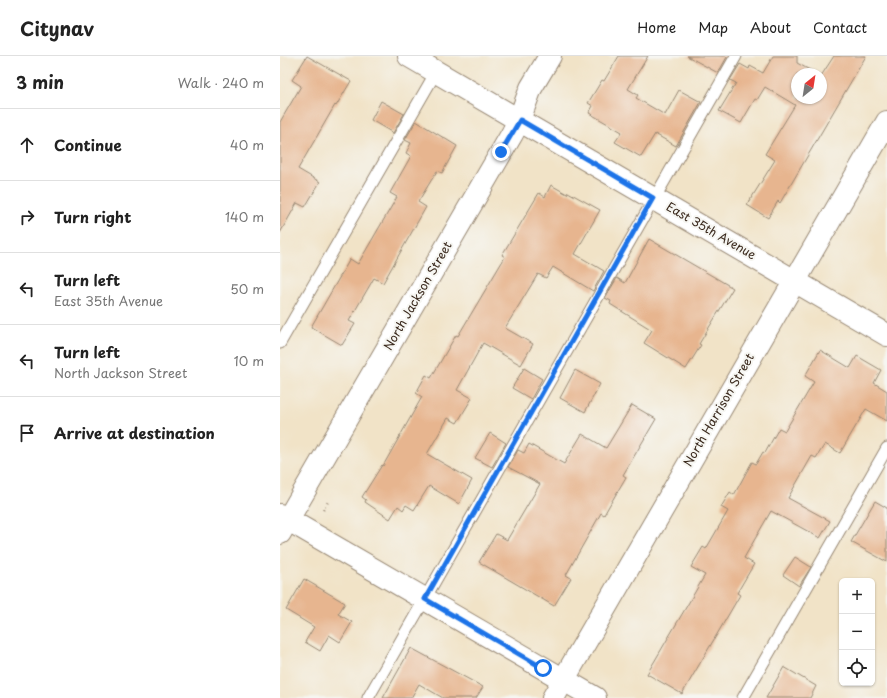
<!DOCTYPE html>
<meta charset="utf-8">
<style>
body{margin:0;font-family:"Playpen Sans",sans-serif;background:#f6f6f6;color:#222}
.controls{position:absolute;right:12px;bottom:12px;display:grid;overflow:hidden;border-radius:6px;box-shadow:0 1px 3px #0004}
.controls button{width:36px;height:36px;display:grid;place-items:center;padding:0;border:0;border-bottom:1px solid #e0e0e0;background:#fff;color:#222;font:20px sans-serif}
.compass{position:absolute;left:511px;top:12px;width:36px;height:36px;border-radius:50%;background:#fff;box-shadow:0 1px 3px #0004;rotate:30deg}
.stop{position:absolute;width:12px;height:12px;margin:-9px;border:3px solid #1a73e8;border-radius:50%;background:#fff}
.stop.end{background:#1a73e8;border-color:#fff;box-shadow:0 1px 4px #0008}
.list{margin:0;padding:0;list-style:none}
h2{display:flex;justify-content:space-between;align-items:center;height:52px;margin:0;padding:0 16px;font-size:17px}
h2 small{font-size:13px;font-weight:400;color:#767676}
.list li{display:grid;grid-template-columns:26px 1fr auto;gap:12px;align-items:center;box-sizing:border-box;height:72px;padding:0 16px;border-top:1px solid #e0e0e0}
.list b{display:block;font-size:15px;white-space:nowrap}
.list p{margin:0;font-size:13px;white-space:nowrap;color:#767676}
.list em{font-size:13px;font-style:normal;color:#767676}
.icon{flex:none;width:22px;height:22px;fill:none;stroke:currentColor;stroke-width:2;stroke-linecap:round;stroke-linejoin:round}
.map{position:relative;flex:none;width:607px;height:642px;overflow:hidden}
header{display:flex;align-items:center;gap:24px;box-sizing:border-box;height:56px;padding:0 20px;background:#fff;border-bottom:1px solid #e0e0e0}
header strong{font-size:19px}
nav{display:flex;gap:22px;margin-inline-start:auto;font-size:14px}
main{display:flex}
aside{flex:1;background:#fff}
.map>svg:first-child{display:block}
</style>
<header>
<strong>Citynav</strong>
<nav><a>Home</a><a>Map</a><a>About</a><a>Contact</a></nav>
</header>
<main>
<aside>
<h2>3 min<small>Walk · 240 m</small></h2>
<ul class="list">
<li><svg class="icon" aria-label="ahead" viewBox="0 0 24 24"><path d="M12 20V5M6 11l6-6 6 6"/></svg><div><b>Continue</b></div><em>40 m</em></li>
<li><svg class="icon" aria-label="right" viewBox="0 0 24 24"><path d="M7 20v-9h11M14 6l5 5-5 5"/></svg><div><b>Turn right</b></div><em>140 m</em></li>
<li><svg class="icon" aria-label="left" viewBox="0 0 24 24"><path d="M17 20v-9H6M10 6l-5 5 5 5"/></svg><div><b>Turn left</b><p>East 35th Avenue</p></div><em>50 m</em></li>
<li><svg class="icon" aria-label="left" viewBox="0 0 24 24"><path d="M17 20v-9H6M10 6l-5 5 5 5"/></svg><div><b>Turn left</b><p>North Jackson Street</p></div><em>10 m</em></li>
<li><svg class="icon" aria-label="arrive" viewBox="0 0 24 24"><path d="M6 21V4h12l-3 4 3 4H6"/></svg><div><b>Arrive at destination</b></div></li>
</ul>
</aside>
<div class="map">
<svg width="607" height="642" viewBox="0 0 607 642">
<rect width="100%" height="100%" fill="#f6f6f2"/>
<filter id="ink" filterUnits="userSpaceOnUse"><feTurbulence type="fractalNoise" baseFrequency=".025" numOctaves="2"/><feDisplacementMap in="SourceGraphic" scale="8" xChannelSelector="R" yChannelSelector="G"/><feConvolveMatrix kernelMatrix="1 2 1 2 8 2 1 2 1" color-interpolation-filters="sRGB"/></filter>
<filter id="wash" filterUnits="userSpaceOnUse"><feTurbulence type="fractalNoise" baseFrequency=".012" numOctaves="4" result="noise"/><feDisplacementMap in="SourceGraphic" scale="16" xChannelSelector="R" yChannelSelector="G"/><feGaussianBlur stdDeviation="0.9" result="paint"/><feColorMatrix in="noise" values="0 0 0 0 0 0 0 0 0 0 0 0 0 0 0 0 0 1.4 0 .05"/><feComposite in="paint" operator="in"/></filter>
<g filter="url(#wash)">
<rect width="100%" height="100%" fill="#f1e3c7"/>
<g id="blocks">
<path fill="#e7b58f" d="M27,0l44,25 -15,25 -1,-1 -37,64 22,13 -15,25 -8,-4 -17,30v-111l21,-36 -9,-6z
M339,0h29l-20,33 10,6 -2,3 29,17 14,-25 22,12 -25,44 -21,-12 -14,23 -26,-15 7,-10 -33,-19 4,-7 -5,-3 14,-23 2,1z
M407,0h39l1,1 -9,16z
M493,0h24v7l20,11h-20v24h24v-22l13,-20h32l-86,147 -2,-2 -10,17 -21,-13 28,-45 -10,-6 30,-49 -30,-18 -8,13 -2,-1 -14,24 -22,-12 17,-28 -6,-3 10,-16 9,5 1,-3 13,7z
M101,45l23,13 -11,19 -22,-13z
M136,65l41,25 -15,27 -5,-2 -19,31 8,5 -43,76 -9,-5 -25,43 6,3 -13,21 -31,-18 39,-68 8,5 39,-67 -7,-4 21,-37 -5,-3 5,-10 -6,-3z
M271,129l16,9 1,-2 32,18 -25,44 29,17 -11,20 -40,-24 -7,11 -8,-4 -33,54 28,16 -12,21 -38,-22 -26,47 15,8 -15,25 -9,-5 -21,36 45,26 -13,24 -30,-18 -15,24 -8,-5 -3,5 -5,-4 -8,13 -25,-17 1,-2 -4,-3 20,-32 1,1 39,-69 -6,-4 10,-18 5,3 25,-43 2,1 47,-79 -3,-2 37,-62 6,4z
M369,183l84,49 -34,56 2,1 -15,24 -42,-26 8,-13 -42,-26 1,-3 -6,-3 12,-20 8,5z
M540,294l30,18 7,-12 24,14 -7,13 13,8v30l-21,-12 -26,44 -15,-9 -9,14 -4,-2 -24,42 42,23 -10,17 -49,-27 -27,47 10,6 -17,29 3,2 -58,99 -35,-20 58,-99 -14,-8 12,-20 3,2 22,-38 -7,-4 9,-15 4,3 18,-33 4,2 7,-12 2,1 14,-25 6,3 29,-49 -9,-6z
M244,312l18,11 -11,20 -19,-11z
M295,314l25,14 -15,28 -25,-14z
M352,349l24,14 -33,56 3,2 -17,29 -5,9 -3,-2 -35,62 5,3 -17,28 -75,-44 17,-28 11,6 33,-56 -32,-17 10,-17 6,3 5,-9 35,20 18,-30 24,14z
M210,377l16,10 -14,24 -17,-9z
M595,445l12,7v54l-36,-20z
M515,501l16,10 -12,19 -16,-11z
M24,523l41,24 -7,11 14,8 -12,20 -11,-7 -9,16 -15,-9 9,-15 -28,-17z
M131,592l72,39 -7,11h-33l-24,-14 -8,14h-28z
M504,611l32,19 -6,12h-44z"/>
</g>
</g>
<g filter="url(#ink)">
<use href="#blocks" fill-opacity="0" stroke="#968672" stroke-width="1"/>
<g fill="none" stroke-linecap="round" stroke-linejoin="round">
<defs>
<path id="service" d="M0,287l156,-271
M88,642l368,-642
M463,642l144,-250"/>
<path id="minor" d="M129,0l478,279
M0,477l232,-399 7,-14 12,-32 19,-32
M273,642l334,-576"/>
<path id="tertiary" d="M0,459l315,183"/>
</defs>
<use href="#service" stroke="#968672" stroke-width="13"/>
<use href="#minor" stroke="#968672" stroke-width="24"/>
<use href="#tertiary" stroke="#968672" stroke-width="24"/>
<path stroke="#968672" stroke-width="2.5" stroke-dasharray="1 3" stroke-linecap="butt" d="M43,454l6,-10"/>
<use href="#service" stroke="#fff" stroke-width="11"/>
<use href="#minor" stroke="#fff" stroke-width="22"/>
<use href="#tertiary" stroke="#fff" stroke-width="22"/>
</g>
</g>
<g fill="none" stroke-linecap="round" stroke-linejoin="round" filter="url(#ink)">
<path stroke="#1a73e8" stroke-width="5" d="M221,96l19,-32 133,78 -228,401 118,69"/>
</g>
<g text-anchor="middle" stroke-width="4" stroke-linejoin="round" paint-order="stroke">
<g font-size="12" fill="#3b2a1e" stroke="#f6f6f2">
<text transform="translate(431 175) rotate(30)" y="4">East 35th Avenue</text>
<text transform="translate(138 240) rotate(-60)" y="4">North Jackson Street</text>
<text transform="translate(439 354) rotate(-60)" y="4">North Harrison Street</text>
</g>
</g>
</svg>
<div class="controls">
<button>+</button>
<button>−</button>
<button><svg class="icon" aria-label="locate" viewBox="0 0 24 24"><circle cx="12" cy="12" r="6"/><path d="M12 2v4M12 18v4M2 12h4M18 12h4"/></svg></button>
</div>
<svg class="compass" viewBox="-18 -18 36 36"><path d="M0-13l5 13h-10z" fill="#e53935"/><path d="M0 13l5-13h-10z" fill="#767676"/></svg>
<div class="stop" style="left:263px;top:612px"></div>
<div class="stop end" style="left:221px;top:96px"></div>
</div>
</main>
